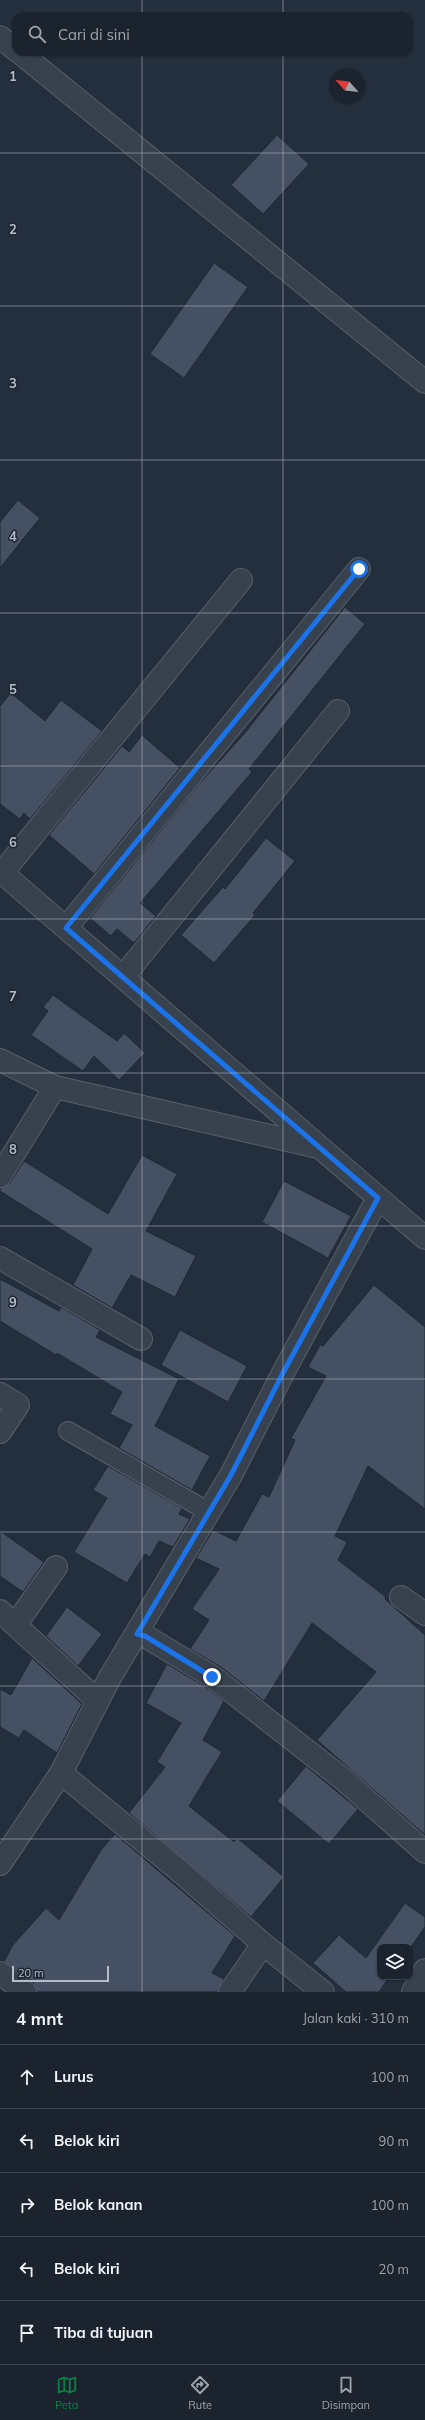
<!DOCTYPE html>
<html lang="id">
<meta charset="utf-8">
<style>
body{margin:0;font-family:Mulish,sans-serif;background:#282f3a;color:#f1f3f6}
.controls{position:absolute;right:12px;bottom:12px;display:grid;overflow:hidden;border-radius:8px;box-shadow:0 1px 3px #0004}
.controls button{width:36px;height:36px;display:grid;place-items:center;padding:0;border:0;border-bottom:1px solid #39404a;background:#1b232e;color:#f1f3f6;font:20px sans-serif}
.compass{position:absolute;left:329px;top:68px;width:36px;height:36px;border-radius:50%;background:#1b232e;box-shadow:0 1px 3px #0004;rotate:297deg}
.scale{position:absolute;left:12px;bottom:10px;width:97px;box-sizing:border-box;padding-left:4px;border:2px solid #b4bcc9;border-top:0;font-size:11px;line-height:14px;white-space:nowrap;color:#b4bcc9;-webkit-text-stroke:3px #1d2633;paint-order:stroke}
.stop{position:absolute;width:12px;height:12px;margin:-9px;border:3px solid #1a73e8;border-radius:50%;background:#fff}
.stop.end{background:#1a73e8;border-color:#fff;box-shadow:0 1px 4px #0008}
.list{margin:0;padding:0;list-style:none}
h2{display:flex;justify-content:space-between;align-items:center;height:52px;margin:0;padding:0 16px;font-size:17px}
h2 small{font-size:13px;font-weight:400;color:#a0a4aa}
.list li{display:grid;grid-template-columns:26px 1fr auto;gap:12px;align-items:center;box-sizing:border-box;height:64px;padding:0 16px;border-top:1px solid #39404a}
.list b{display:block;font-size:15px;white-space:nowrap}
.list em{font-size:13px;font-style:normal;color:#a0a4aa}
.icon{flex:none;width:22px;height:22px;fill:none;stroke:currentColor;stroke-width:2;stroke-linecap:round;stroke-linejoin:round}
.map{position:relative;flex:none;width:425px;height:1992px;overflow:hidden}
.search{position:absolute;background:#1b232e;box-shadow:0 1px 3px #0004;left:12px;right:12px;top:12px;height:44px;display:flex;align-items:center;gap:10px;box-sizing:border-box;padding:0 14px;border-radius:12px;color:#a0a4aa;font-size:15px}
.sheet{height:372px;background:#1b232e}
nav{display:flex;justify-content:space-around;align-items:center;box-sizing:border-box;height:56px;border-top:1px solid #39404a;background:#1b232e;font-size:11px;color:#a0a4aa}
nav a{display:grid;justify-items:center;gap:2px}
nav .on{color:#0b8043}
.map>svg:first-child{display:block}
</style>
<div class="map">
<svg width="425" height="1992" viewBox="0 0 425 1992">
<rect width="100%" height="100%" fill="#242f3e"/>
<path fill="#455162" stroke="#1f2835" d="M277,135l32,29 -46,50 -32,-29z
M214,263l34,24 -64,91 -34,-24z
M18,500l22,18 -40,50v-46z
M345,607l20,17 -116,145 3,3 -112,131 16,13 -22,27 -17,-14 -6,7 -21,-18 109,-134 45,-50z
M11,693l34,28 16,-21 41,31 -72,88 -6,-6 -4,6 -20,-15v-98z
M142,735l38,33 -86,106 -45,-39 73,-89 7,6z
M266,838l29,23 -42,52 2,2 -41,48 -33,-28 42,-48 2,2z
M53,995l64,46 7,-8 21,20 -26,27 -25,-24 -11,15 -52,-36 17,-24 -5,-4z
M142,1155l35,19 -31,57 50,25 -21,41 -44,-22 -19,33 -39,-23 19,-36 -92,-58v-3l10,-5 14,-22 84,53z
M284,1181l67,35 -23,42 -66,-36z
M0,1279l59,32 2,-4 39,23 -4,7 83,42 -24,47 55,30 -18,34 -73,-42 13,-23 -22,-11 12,-22 -65,-39 -1,2 -56,-34z
M374,1285l51,42v182l-57,-43 -33,70 12,6 -9,18 48,37 -1,2 40,36v200l-108,-95 59,-68 -64,-49 -48,78 -43,-34 -31,-18 19,-29 -17,-11 27,-40 -23,-11 17,-28 23,11 26,-47 7,3 26,-57 -4,-2 35,-62 -18,-9 12,-22 3,1z
M180,1330l67,36 -19,36 -67,-37z
M108,1466l74,42 -3,6 11,5 -17,28 -14,-6 -9,16 -5,-3 -18,29 -53,-31 33,-54 -14,-8z
M0,1531l44,31 -21,30 -23,-16z
M67,1607l35,27 -24,32 -32,-30z
M32,1658l50,46 -25,49 -33,-23 -5,8 -19,-11v-38l11,6z
M167,1664l39,23 18,14 -21,39 19,12 -33,54 45,36 3,-4 47,39 -33,40 -122,-104 36,-46 -8,-5 24,-39 -35,-20z
M306,1766l52,43 -29,35 -52,-43z
M115,1834l120,102 -23,37 12,6 -6,13h-181l-4,-10 -29,-20 8,-16 34,-38 13,12 42,-70z
M405,1903l20,14v10l-15,21 -30,-1v30h9l-10,15h-33l-33,-29 26,-28 27,23z"/>
<g fill="none" stroke-linecap="round" stroke-linejoin="round">
<defs>
<path id="service" d="M68,1431l141,81"/>
<path id="minor" d="M0,37l16,13
M19,52l406,330
M0,871l425,367
M2,873l239,-293
M66,928l293,-359
M123,977l215,-266
M0,1060l55,27
M0,1176l55,-89 263,60
M0,1258l141,81
M0,1394l18,11 -18,27
M401,1597l24,17
M0,1611l98,90
M16,1624l40,-57
M137,1634l8,2 68,41 130,102 82,73
M61,1773l48,-94 122,-204 53,-104 94,-173
M0,1864l61,-91 115,95 87,76
M0,1973l25,19
M230,1992l33,-48 60,48
M413,1992l12,-22"/>
</defs>
<use href="#service" stroke="#565f6c" stroke-width="20"/>
<use href="#minor" stroke="#565f6c" stroke-width="24"/>
<use href="#service" stroke="#38414e" stroke-width="18"/>
<use href="#minor" stroke="#38414e" stroke-width="22"/>
</g>
<g fill="none" stroke-linecap="round" stroke-linejoin="round">
<path stroke="#1a73e8" stroke-width="5" d="M212,1677l-67,-41 -8,-2 94,-159 53,-104 94,-173 -312,-270 293,-359"/>
</g>
<path fill="none" stroke="#b4bcc9" stroke-width="1" stroke-opacity="0.55" d="M142,0v16M283,0v16M142,52v1940M283,52v1940M0,153h425M0,306h425M0,460h425M0,613h425M0,766h425M0,919h425M0,1073h425M0,1226h425M0,1379h425M0,1532h425M0,1686h425M0,1839h425"/>
<g font-size="13" text-anchor="middle" font-weight="bold" fill="#b4bcc9" stroke="#1d2633" stroke-width="3" stroke-linejoin="round" paint-order="stroke">
<text x="13" y="81">1</text>
<text x="13" y="234">2</text>
<text x="13" y="388">3</text>
<text x="13" y="541">4</text>
<text x="13" y="694">5</text>
<text x="13" y="847">6</text>
<text x="13" y="1001">7</text>
<text x="13" y="1154">8</text>
<text x="13" y="1307">9</text>
</g>
</svg>
<div class="controls">
<button><svg class="icon" aria-label="layers" viewBox="0 0 24 24"><path d="M12 4l9 5-9 5-9-5zM3 14l9 5 9-5"/></svg></button>
</div>
<svg class="compass" viewBox="-18 -18 36 36"><path d="M0-13l5 13h-10z" fill="#e53935"/><path d="M0 13l5-13h-10z" fill="#a0a4aa"/></svg>
<div class="scale">20 m</div>
<div class="stop" style="left:359px;top:569px"></div>
<div class="stop end" style="left:212px;top:1677px"></div>
<div class="search"><svg class="icon" aria-label="search" viewBox="0 0 24 24"><circle cx="10" cy="10" r="6"/><path d="M15 15l6 6"/></svg>Cari di sini</div>
</div>
<section class="sheet">
<h2>4 mnt<small>Jalan kaki · 310 m</small></h2>
<ul class="list">
<li><svg class="icon" aria-label="ahead" viewBox="0 0 24 24"><path d="M12 20V5M6 11l6-6 6 6"/></svg><div><b>Lurus</b></div><em>100 m</em></li>
<li><svg class="icon" aria-label="left" viewBox="0 0 24 24"><path d="M17 20v-9H6M10 6l-5 5 5 5"/></svg><div><b>Belok kiri</b></div><em>90 m</em></li>
<li><svg class="icon" aria-label="right" viewBox="0 0 24 24"><path d="M7 20v-9h11M14 6l5 5-5 5"/></svg><div><b>Belok kanan</b></div><em>100 m</em></li>
<li><svg class="icon" aria-label="left" viewBox="0 0 24 24"><path d="M17 20v-9H6M10 6l-5 5 5 5"/></svg><div><b>Belok kiri</b></div><em>20 m</em></li>
<li><svg class="icon" aria-label="arrive" viewBox="0 0 24 24"><path d="M6 21V4h12l-3 4 3 4H6"/></svg><div><b>Tiba di tujuan</b></div></li>
</ul>
</section>
<nav>
<a class="on"><svg class="icon" aria-label="map" viewBox="0 0 24 24"><path d="M3 6l6-2 6 2 6-2v14l-6 2-6-2-6 2zM9 4v14M15 6v14"/></svg>Peta</a>
<a><svg class="icon" aria-label="directions" viewBox="0 0 24 24"><path d="M12 3l9 9-9 9-9-9zM9 14v-3h6M13 9l2 2-2 2"/></svg>Rute</a>
<a><svg class="icon" aria-label="saved" viewBox="0 0 24 24"><path d="M7 4h10v16l-5-4-5 4z"/></svg>Disimpan</a>
</nav>
